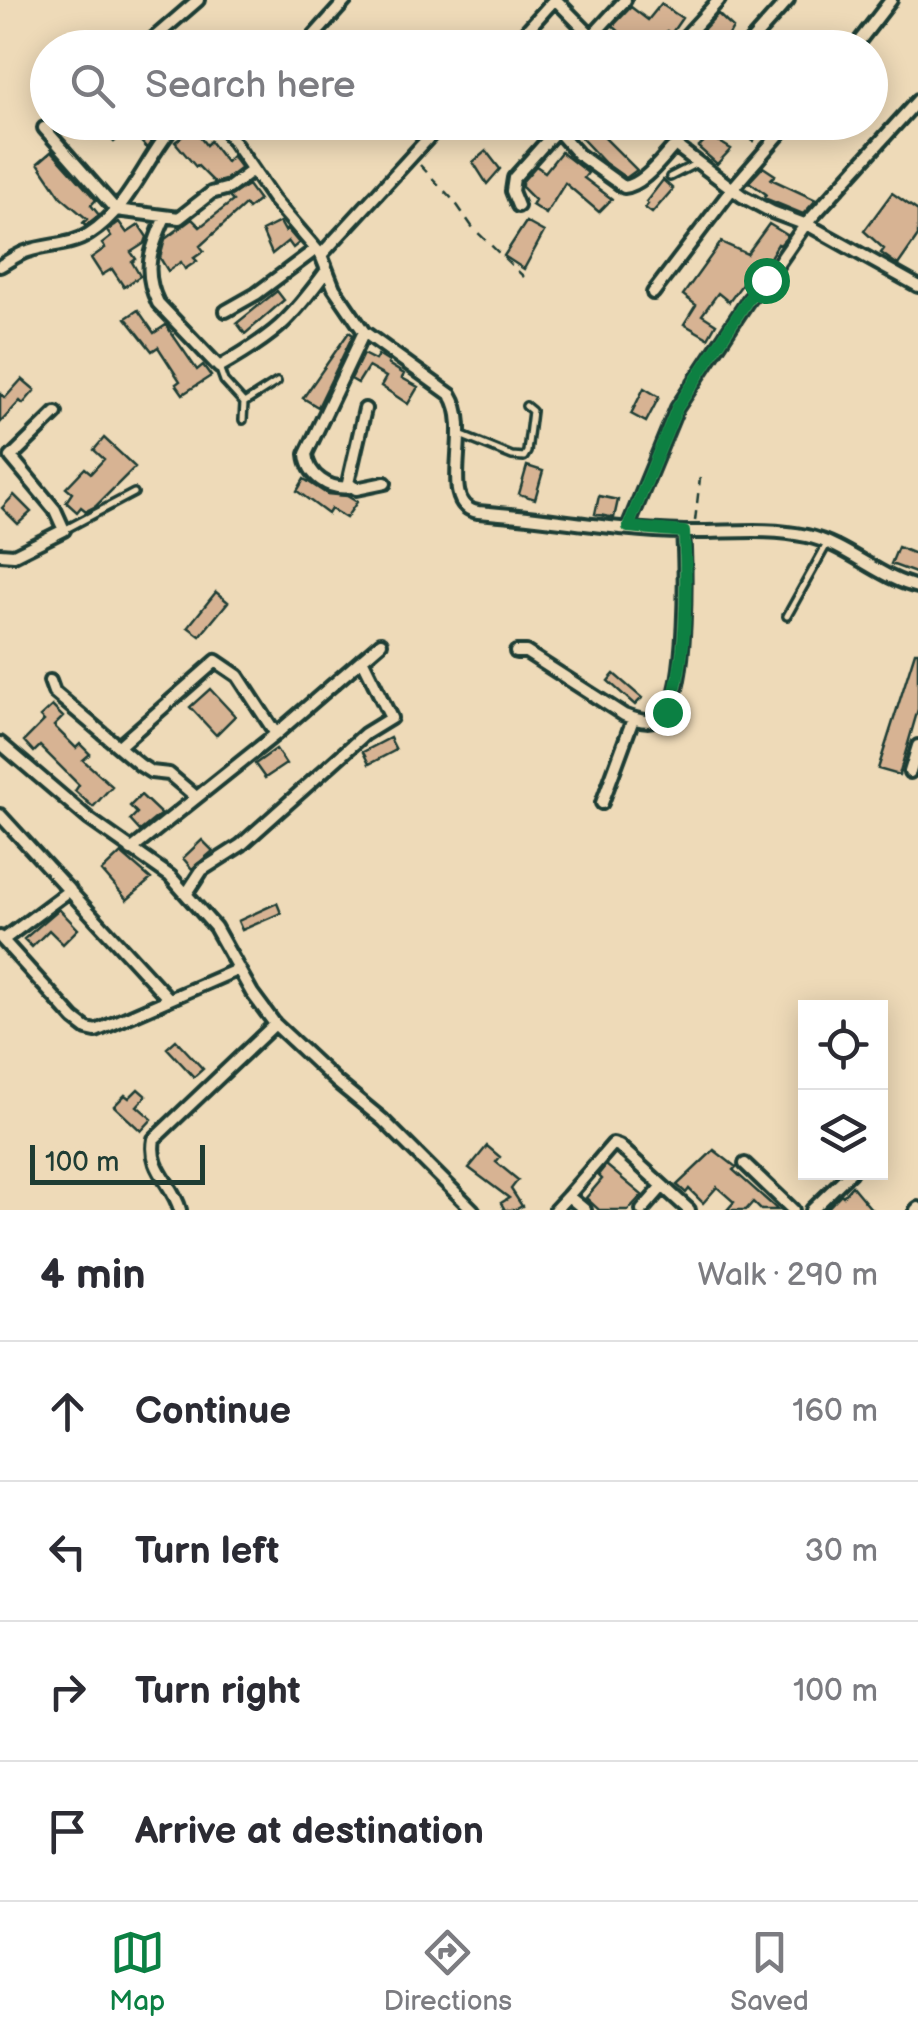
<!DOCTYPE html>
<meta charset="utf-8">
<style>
body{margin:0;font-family:"Balsamiq Sans",sans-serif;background:#f2f2f3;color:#2b2b33}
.controls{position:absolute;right:30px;bottom:30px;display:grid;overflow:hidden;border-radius:0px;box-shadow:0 5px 25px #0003}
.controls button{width:90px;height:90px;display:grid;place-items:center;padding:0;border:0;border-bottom:2px solid #e1e1e2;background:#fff;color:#2b2b33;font:50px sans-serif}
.scale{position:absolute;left:30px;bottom:25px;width:175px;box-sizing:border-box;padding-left:10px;border:5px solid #1f3d34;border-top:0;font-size:28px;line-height:35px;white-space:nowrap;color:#1f3d34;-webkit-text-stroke:8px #eedab8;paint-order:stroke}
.stop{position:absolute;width:30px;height:30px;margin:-22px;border:8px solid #0b8043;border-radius:50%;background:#fff}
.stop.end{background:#0b8043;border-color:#fff;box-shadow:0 2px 10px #0008}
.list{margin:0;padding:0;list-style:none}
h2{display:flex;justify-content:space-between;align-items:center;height:130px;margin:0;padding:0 40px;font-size:42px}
h2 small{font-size:32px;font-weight:400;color:#7c7c81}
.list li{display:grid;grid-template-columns:65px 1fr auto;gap:30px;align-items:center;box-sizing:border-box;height:140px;padding:0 40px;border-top:2px solid #e1e1e2}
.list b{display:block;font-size:38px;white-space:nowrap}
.list em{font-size:32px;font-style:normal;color:#7c7c81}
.icon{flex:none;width:55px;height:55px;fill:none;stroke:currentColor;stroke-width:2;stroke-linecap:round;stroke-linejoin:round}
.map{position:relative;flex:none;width:918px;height:1210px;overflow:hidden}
.search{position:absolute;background:#fff;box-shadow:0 5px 25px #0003;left:30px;right:30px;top:30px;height:110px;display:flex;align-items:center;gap:25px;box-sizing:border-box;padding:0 35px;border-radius:55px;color:#7c7c81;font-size:38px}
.sheet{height:690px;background:#fff}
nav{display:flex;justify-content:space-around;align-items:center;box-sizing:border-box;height:140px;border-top:2px solid #e1e1e2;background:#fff;font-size:28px;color:#7c7c81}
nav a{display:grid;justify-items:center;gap:5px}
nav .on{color:#0b8043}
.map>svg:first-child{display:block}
</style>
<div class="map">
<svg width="918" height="1210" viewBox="0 0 918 1210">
<rect width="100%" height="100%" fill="#eedab8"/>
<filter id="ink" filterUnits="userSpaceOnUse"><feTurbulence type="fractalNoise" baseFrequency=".01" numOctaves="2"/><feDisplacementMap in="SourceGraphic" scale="20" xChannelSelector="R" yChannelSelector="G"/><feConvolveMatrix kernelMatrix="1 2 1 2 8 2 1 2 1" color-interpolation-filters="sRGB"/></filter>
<g filter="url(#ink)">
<path fill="#d7b393" stroke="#1f3d34" stroke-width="2.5" d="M661,4l21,14 -11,16 -4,-3 -12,17h-18l-24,-22 18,-19 17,13z
M718,14l15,14 -11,20 -19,-18z
M110,122h55l-18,26 -18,-19 -15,13 -12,-12z
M573,122h16l48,48 -11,8 -21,-15 -34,-36z
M726,122h43l-16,19z
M193,128l13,17 4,-4 16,21 6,-6 9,12 -16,12 -10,3 -17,-17 -2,1 -21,-25z
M710,136l21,13 -14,15 -19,-17z
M52,151l44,49 -5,5 8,10 -14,11 -2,-3 4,-4 -26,-22 -23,-34z
M486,151l14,18 -13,15 -14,-22z
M561,152l27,21 -4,5 28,21 -13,13 -34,-29 -19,31 -14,-9 3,-5 -13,-13v-5l14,-16 9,6z
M763,167l12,8 -4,4 45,21 -13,14 -39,-16 2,-4 -17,-12z
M663,180l10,9 -21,24 -7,-5 3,-4 -2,-2z
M248,185l11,15 -11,9 -3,-4 -45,41 4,5 -10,7 3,3 -12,8 -4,-7 -13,9 -8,-13 5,-19 27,-20 8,8 33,-26 -4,-4z
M892,193l26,18v25l-20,29 -17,-12 3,-4 -20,-18z
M119,222l8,11 12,-8 8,12 -2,6 -14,9 5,7 -4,3 8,14 -16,11 -12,-18 -10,6 -11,-17 14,-10 -3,-4 9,-7 -4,-6z
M280,222l5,9 2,-2 12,14 -6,5 -5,-7 -16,13 -10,-23z
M526,222l18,10 -20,37 -20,-13z
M769,224l18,11 -1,3 -6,7 -2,-1 -18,30 -4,5 -7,-4 -20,27 -11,-9 -16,22 14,9 -8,14 -24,-14 12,-19 -13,-10 38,-53 26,12z
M277,291l7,9 -39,34 -8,-11z
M138,310l16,23 12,-8 31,45 6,-5 8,11 -28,18 -7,-10 4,-3 -22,-34 -6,4 -26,-33z
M349,332l4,3 -35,72 -15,-9z
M363,354l12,6 3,-5 11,7 -1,2 16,10 -2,4 16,9 -10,17 -27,-18 5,-9 -18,-10 -10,16 -7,-4z
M22,379l13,11 -12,14 -3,-3 -20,22v-30l5,5z
M644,388l15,9 -13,25 -15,-8z
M104,438l31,29 -39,39 -10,5 -5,-4 -4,5 -11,-10 6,-9 -6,-5 19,-20 6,5 13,-14 -10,-9z
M527,466l16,5 -8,28 -16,-5z
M304,479l23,15 20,2 10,6 -11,16 -15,-9 -3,5 -31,-23z
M14,495l17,17 -13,12 -16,-16z
M599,496l19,4 -4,18 -19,-4z
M898,547l20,8v19l-27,-10z
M216,592l12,10 -28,34 -12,-9z
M915,652h3v57l-19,66 -21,-6z
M614,674l28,24 -7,7 -27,-24z
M210,689l25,27 -19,19 -26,-28z
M52,706l11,11 -9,9 22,22 4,-4 10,10 -7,6 29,26 -19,21 -18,-16 4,-6 -39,-39 -6,6 -10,-11 20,-20 -4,-4z
M390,738l6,12 -27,14 -6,-12z
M276,749l10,15 -21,14 -10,-14z
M141,795l20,19 -21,17 -10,-11 7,-7 -7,-7z
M202,840l11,11 -21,18 -9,-11z
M121,853l30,26 -24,21 -25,-29z
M277,903l4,10 -39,17 -4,-9z
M59,909l19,20 -15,15 -14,-14 -17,17 -8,-8z
M176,1040l27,29 -9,8 -27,-29z
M138,1089l8,7 -9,10 15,13 -11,12 -27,-25 11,-11 4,3z
M487,1146l13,11 -4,5 22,18 -7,9 11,17 -7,4h-10l-4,-7 8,-5 -40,-30z
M714,1150l22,17 -3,3 45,40h-17l-8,-8 -7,8h-19l7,-8 -17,-15 -14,16 -14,-14 -3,4 -9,-8z
M606,1165l36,30 -14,15h-29l-13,-12 16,-19 -4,-4z
M852,1186l20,24h-46l15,-16 2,2z"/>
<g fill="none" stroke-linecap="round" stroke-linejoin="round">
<defs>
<path id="service" d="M670,177l27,-14
M219,367l5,14 20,22 -1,17
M244,403l33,-21
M460,435l52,21 12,1 3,-5 5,-41 -6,-5
M66,529l68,-36
M787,616l40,-72"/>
<path id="minor" d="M556,0l47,48
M593,35l32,-35
M146,45l52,-45
M303,48l43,-48
M511,48l43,-48
M675,48l44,-48
M745,48l43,-48
M854,48l37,-48
M220,122l53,77 48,56 13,33 30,44 87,63c23,36 -15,110 27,117 68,5 138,19 206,20 42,1 82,-5 123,4 41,9 71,42 111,51
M662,122l18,27 62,47 30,16 40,15 106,59
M44,128l72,82 63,8 32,-25 18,-5 24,-18
M557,130l21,24 46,33c20,-2 38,-29 52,-43
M518,206l-6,-15 2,-13 50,-56
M165,217c-14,31 -23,54 -7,86l61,64c56,-32 70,-45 108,-97
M321,255l122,-133
M0,266c9,-5 18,-12 28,-15 20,-7 43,-5 61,-17 42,-27 56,-76 88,-112
M653,293l79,-104 58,-67
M226,311l30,-17 60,-45
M365,409l-17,74 8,6 29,-6
M350,487c-21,3 -42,-11 -44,-33l58,-122
M628,527l49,-119 72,-109 18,-19 38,-55 113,-125
M0,554l14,1 50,-25 -9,-20 -44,-53 45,-44
M516,652h10l98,63c15,6 31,11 43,-4 20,-24 19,-145 16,-178
M50,681l4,11 86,73 11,7 18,2 26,22
M0,743l89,76 81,57 45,51 37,66 23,31 63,59 45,37 90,90
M119,746l97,-85 22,15 38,58
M910,772l8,-26
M602,803l31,-84
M0,815l169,184
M131,850l145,-116 105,-91
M187,893l15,-23 39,-25 124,-111 26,-16 -29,-59
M0,937l74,82 13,10 9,2 143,-62
M3,940l67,-50
M745,1164l48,46
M568,1196l45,-52 6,2 70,64
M180,1210c-7,-27 -32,-40 -26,-71l121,-115
M555,1210l13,-14 17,14
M642,1210l21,-24
M812,1210l39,-38
M916,1210l2,-2"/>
</defs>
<use href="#service" stroke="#1f3d34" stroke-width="12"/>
<use href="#minor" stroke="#1f3d34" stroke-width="18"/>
<path stroke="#1f3d34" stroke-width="2.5" stroke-dasharray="10 8" stroke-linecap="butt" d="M420,165l35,37 18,26 51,49
M695,521l5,-43"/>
<use href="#service" stroke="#eedab8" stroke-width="5"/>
<use href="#minor" stroke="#eedab8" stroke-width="10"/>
</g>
</g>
<g fill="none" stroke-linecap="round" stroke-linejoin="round" filter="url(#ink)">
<path stroke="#0b8043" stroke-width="12" d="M667,712c21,-42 20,-133 17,-180l-56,-5 49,-119 72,-110 17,-18"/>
</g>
</svg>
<div class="controls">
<button><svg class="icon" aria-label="locate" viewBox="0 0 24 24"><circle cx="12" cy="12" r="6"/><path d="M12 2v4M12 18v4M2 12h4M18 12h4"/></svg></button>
<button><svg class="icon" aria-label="layers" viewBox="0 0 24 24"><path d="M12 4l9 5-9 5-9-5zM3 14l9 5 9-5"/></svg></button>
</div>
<div class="scale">100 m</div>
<div class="stop" style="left:766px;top:280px"></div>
<div class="stop end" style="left:667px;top:712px"></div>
<div class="search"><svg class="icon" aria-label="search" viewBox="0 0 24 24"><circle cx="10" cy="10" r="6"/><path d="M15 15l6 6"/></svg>Search here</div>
</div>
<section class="sheet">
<h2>4 min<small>Walk · 290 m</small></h2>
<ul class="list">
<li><svg class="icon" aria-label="ahead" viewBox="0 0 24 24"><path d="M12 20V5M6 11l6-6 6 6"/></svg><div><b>Continue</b></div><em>160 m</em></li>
<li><svg class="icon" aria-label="left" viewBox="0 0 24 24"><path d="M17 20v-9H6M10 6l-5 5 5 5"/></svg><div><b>Turn left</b></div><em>30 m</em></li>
<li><svg class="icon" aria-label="right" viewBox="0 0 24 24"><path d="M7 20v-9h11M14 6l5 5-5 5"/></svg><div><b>Turn right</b></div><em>100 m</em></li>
<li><svg class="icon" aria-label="arrive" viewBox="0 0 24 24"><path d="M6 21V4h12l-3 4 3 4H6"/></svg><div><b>Arrive at destination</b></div></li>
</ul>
</section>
<nav>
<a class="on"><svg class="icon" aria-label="map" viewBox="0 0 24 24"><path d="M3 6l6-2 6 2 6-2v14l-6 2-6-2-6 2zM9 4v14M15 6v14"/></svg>Map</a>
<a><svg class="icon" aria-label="directions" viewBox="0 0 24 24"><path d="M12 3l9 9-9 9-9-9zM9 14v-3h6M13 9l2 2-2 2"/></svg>Directions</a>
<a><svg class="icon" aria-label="saved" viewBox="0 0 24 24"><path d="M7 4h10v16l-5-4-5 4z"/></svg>Saved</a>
</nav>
